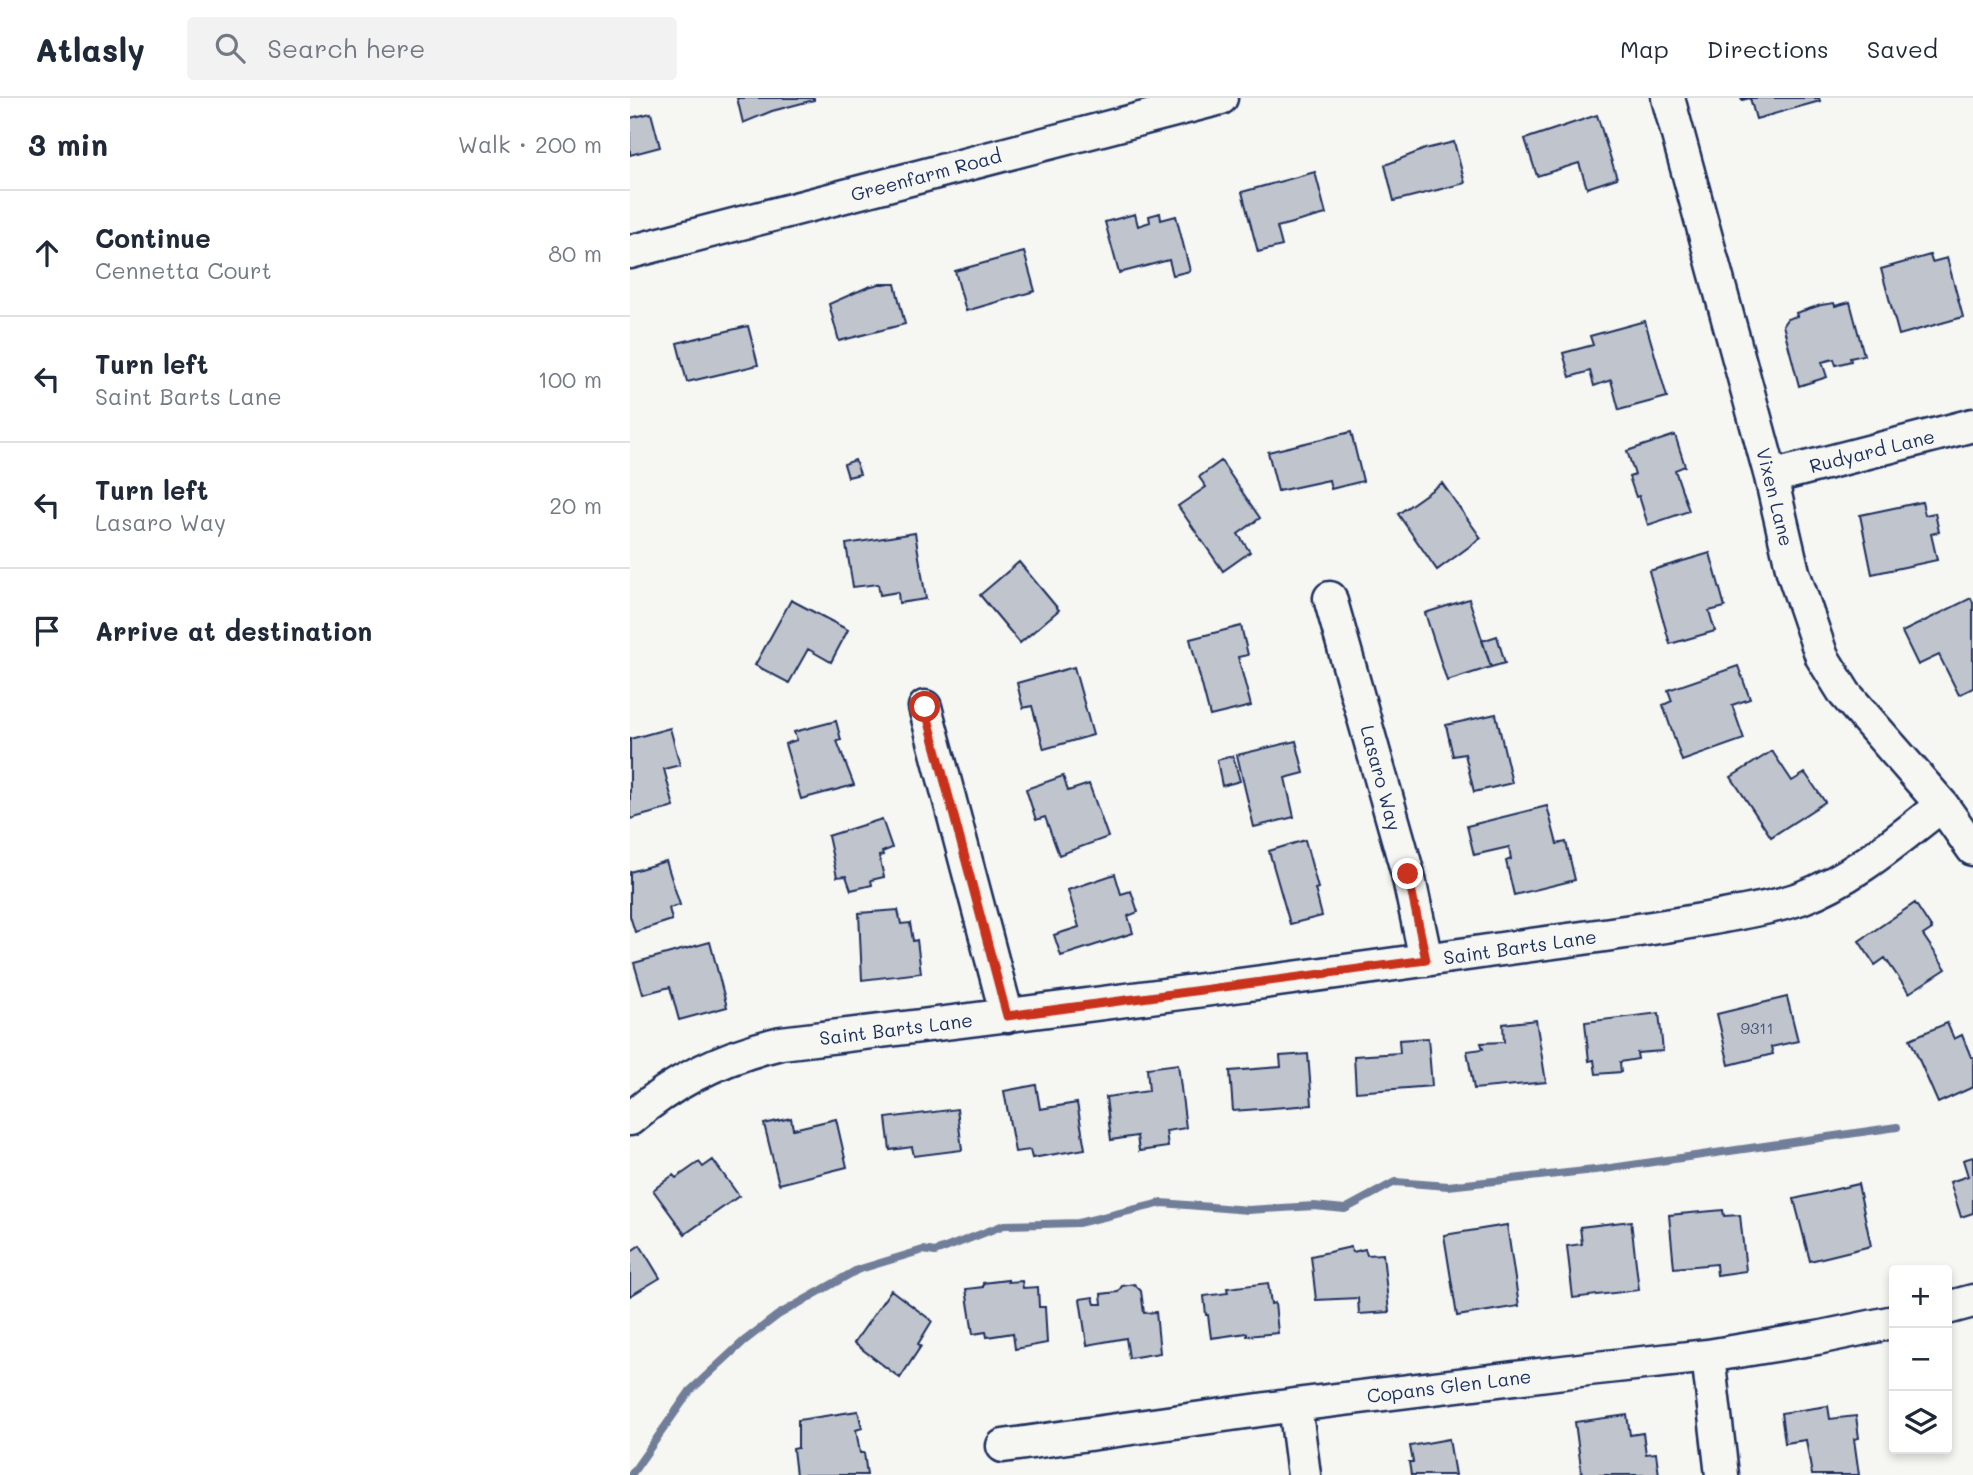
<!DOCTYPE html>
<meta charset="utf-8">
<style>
body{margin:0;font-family:Mali,sans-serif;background:#f2f2f3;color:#1f2937}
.controls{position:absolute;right:21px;bottom:21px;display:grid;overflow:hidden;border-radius:7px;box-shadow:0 4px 10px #0003}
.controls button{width:63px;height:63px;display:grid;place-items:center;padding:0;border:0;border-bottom:2px solid #e0e1e3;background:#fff;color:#1f2937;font:35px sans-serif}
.stop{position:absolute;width:21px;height:21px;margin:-16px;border:5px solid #c8321e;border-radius:50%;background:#fff}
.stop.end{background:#c8321e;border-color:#fff;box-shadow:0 2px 7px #0008}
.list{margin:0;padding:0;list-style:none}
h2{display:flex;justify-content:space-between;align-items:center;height:91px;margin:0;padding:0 28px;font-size:30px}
h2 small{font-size:23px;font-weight:400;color:#747a83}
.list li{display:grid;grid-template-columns:46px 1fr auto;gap:21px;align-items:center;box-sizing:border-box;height:126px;padding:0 28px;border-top:2px solid #e0e1e3}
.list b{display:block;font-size:26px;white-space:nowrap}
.list p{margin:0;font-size:23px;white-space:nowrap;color:#747a83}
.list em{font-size:23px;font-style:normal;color:#747a83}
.icon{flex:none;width:38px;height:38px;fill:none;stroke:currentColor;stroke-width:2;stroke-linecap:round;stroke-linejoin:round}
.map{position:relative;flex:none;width:1343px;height:1377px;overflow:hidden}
header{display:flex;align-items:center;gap:42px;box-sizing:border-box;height:98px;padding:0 35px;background:#fff;border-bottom:2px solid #e0e1e3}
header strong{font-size:33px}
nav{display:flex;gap:38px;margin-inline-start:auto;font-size:24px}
.search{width:490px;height:63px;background:#f2f2f3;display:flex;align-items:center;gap:18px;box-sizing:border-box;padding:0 24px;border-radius:7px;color:#747a83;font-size:26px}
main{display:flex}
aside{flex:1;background:#fff}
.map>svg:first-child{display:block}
</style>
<header>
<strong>Atlasly</strong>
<div class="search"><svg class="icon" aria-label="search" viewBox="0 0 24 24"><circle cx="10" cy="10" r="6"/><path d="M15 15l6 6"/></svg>Search here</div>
<nav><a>Map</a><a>Directions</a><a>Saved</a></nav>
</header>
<main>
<aside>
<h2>3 min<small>Walk · 200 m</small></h2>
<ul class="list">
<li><svg class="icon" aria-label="ahead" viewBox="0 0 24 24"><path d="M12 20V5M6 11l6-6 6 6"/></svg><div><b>Continue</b><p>Cennetta Court</p></div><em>80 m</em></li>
<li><svg class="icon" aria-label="left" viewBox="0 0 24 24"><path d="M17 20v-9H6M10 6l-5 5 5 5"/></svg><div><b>Turn left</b><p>Saint Barts Lane</p></div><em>100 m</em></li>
<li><svg class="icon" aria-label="left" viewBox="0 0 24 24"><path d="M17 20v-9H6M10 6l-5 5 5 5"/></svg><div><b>Turn left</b><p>Lasaro Way</p></div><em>20 m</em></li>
<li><svg class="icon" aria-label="arrive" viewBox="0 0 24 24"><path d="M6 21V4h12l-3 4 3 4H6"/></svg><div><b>Arrive at destination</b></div></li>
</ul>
</aside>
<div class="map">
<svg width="1343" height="1377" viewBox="0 0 1343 1377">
<rect width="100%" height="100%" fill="#f6f6f2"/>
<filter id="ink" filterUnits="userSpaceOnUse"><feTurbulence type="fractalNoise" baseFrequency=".0143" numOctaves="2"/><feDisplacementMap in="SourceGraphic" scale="14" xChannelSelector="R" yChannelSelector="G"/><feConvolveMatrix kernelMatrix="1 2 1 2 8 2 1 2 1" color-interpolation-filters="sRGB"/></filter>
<g filter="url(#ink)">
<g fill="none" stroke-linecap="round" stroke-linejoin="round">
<path stroke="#717e99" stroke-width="8" d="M1,1377l59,-84 54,-50 34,-26 79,-45 66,-20 12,2 69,-27 74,-2 84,-20 86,7 66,-4 31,3 50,-27 53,4 156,-17 293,-42"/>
</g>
<path fill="#c0c4cd" stroke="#1b2f5e" stroke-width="2" d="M107,0h77v2l-42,11 -29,12z
M1111,0h78l1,3 -64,18 -6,-21 -8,2z
M21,15l9,34 -30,8v-37z
M967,17l20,63 -30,10 -8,-25 -42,13 -12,-37z
M824,44l11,41 -71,18 -9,-36 40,-16z
M685,74l11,42 -49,13 5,19 -24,6 -16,-60z
M530,115l1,7 15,-4 14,55 -17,4 -4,-15 -50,13 -14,-51 30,-8 3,12 12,-4 -1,-6z
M394,154l11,39 -69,20 -11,-40z
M1300,157l2,7 15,-4 16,59 -64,18 -18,-66z
M249,186h16l10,40 -66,17 -10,-37 39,-17z
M1220,204l14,53 -14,3 1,3 -15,4 -2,-6 -12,3 5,15 -28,9 -16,-61 4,-6 10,-3 -1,-3 25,-8 13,-2 1,3z
M1015,223l22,76 -48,13 -8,-30 -17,6 -4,-15 -20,6 -7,-24 30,-8 -3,-9z
M118,228l10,39 -71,17 -10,-39z
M721,334l12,49 -32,8 -2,-9 -51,11 -10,-39z
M1045,337l10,31 -10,4 14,41 -41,14 -9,-29 -3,1 -7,-20 6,-2 -8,-24z
M225,362l5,14 -12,3 -4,-13z
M591,363l39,57 -22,16 12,18 -27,19 -45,-65 28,-19 -7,-10z
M812,385l39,55 -44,32 -39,-56z
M1292,404l3,13 10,-2 4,19 -8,2 6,26 -65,14 -12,-59z
M285,435l11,66 -27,4 -1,-11 -18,3 -2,-11 -25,3 -7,-43z
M1080,455l15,54 -16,4 6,20 -45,13 -21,-73z
M389,464l40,48 -39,33 -40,-48z
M1341,500l2,5v85l-14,7 -20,-40 -21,10 -16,-33z
M839,501l22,68 -44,14 -22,-68z
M161,502l57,30 -17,32 -23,-13 -19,34 -34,-18z
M611,528l7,29 -10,2 13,49 -41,10 -20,-77z
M867,538l8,27 -14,4 -9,-26z
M1108,568l12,33 -18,6 12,34 -62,22 -19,-56 9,-4 -4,-11z
M444,569l19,68 -49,14 -12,-43 -9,2 -6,-25z
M866,616l16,69 -38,9 -9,-38 -12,2 -7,-31z
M206,623l5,19 -4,1 17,44 -53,14 -16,-55 12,-4 -3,-8z
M40,630l10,37 -16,4 10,38 -44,12v-80z
M666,643l8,32 -19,5 9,39 -40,10 -17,-72z
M1142,653l20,30 13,-8 20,29 -54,35 -40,-60z
M603,658l7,25 -18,5 -5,-26z
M433,678l5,15 21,-7 19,53 -49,18 -14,-38 -9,3 -10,-31z
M917,708l10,38 9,-2 9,38 -61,15 -8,-34 5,-2 -2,-12 -35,8 -7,-29z
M252,721l10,29 -10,4 1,3 -4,1 5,21 -13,3 1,5 -21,5 -5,-14 -9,1 -9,-41z
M675,742l13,48 -3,1 7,27 -32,8 -21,-73z
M36,763l14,44 -11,3 3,12 -37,12 -5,-16v-44z
M485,776l6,20 10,-3 7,21 -10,4 5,17 -72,23 -7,-21 25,-8 -11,-37z
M1285,805l17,26 -9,6 23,34 -37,24 -24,-35 -10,7 -16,-24z
M268,812l3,14 9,-1 3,18 4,-1 4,33 -59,7 -3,-67z
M80,844l17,65 -48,13 -9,-33 -27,7 -9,-31z
M1157,899l11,44 -27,6 2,7 -44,11 -12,-51z
M1029,915l4,38 -26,2 1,6 -18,3 1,10 -25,2 -2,-14 -5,1 -4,-39z
M906,922l10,62 -72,7 -7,-38 16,-2 -2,-6 23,-1 -1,-18z
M1317,925l7,16 8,-4 9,22h2v30l-35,16 -28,-64z
M798,940l4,48 -76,6 -2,-36 46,-3 -1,-13z
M678,956l4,51 -79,6 -3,-40 51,-4 -1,-11z
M548,966l8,64 -20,3 2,16 -29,4 -2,-15 -26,4 -5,-43 43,-6 -2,-23z
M406,987l4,24 37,-6 8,46 -53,9 -2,-8 -15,2 -11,-61z
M327,1011l5,41 -48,6 -2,-9 -22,3 -4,-32z
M161,1020l2,11 43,-10 11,48 -68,17 -15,-60z
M1343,1059v56l-12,4 -11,-35 18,-6 -5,-16z
M83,1062l26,36 -54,38 -32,-44 20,-15 3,3 23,-16 4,5z
M1228,1086l13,62 -61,15 -16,-62z
M1093,1112l1,6 16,-1 6,56 -29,4 -1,-11 -42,4 -5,-53z
M1001,1123l8,69 -66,8 -6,-52 15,-2 -2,-17z
M877,1127l12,81 -62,10 -13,-81z
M10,1147l20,33 -30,18v-44z
M721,1149l2,5 12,-3 2,6 16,-1 6,58 -30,2 -1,-16 -42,2 -5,-44z
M378,1182v2l14,-1 1,7 15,-1 1,20h6l2,36 -32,6 -2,-16 -26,4 -1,-5 -13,2 -7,-45 17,-2v-4z
M638,1185l3,21 4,-1 3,30 -31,3v-3l-36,5 -3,-23h-2l-2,-19 24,-3 -1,-5z
M504,1186l7,7 3,22 12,-1 4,41 -31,5 -3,-20 -39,7 -7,-46 13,-2 2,7h7l-1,-10 17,-2 4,-6z
M261,1192l41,31 -14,23 3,2 -21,32 -46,-35z
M1198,1308l2,13 26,-3 3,22 -5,1 5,36h-47l-6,-35 -21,3 -4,-30z
M228,1313l4,17 -6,2 4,23h4l3,22h-71l-3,-26 5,-1v-28z
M997,1317l3,20 13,-2 3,21 10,-1 3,22h-77l-7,-53z
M819,1341l6,36h-44l-2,-13h4l-3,-16z"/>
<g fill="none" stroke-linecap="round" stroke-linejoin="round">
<defs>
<path id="street" d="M1038,0l103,379 22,95 29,85 23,37 97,111 31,44
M0,154l591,-154
M1141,379l202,-52
M700,500l78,276 18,86
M295,609l82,309
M0,1021c43,-38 96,-63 151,-76 234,-28 467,-58 700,-91 77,-11 155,-20 232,-34 29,-6 61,-10 88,-20 53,-20 97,-59 141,-93
M1317,1210l26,-7
M1078,1258l14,119
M665,1307l9,70
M373,1348l292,-41 293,-36 120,-13 109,-18 77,-16"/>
</defs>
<use href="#street" stroke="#1b2f5e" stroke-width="37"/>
<use href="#street" stroke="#f6f6f2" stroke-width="32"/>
</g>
</g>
<g fill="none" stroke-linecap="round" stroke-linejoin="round" filter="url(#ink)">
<path stroke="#c8321e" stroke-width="9" d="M295,609l82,309 419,-56 -18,-86"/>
</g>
<g text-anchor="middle" stroke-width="6" stroke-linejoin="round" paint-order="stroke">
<g font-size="16" fill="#44547a">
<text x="1127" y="936">9311</text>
</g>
<g font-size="19" fill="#1b2f5e" stroke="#f6f6f2">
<text transform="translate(296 77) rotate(-15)" y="7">Greenfarm Road</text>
<text transform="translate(1242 353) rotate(-14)" y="7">Rudyard Lane</text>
<text transform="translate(1145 399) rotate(76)" y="7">Vixen Lane</text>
<text transform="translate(751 680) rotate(75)" y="7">Lasaro Way</text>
<text transform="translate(890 849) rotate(-8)" y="7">Saint Barts Lane</text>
<text transform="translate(266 931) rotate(-7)" y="7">Saint Barts Lane</text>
<text transform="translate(819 1288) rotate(-7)" y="7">Copans Glen Lane</text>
</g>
</g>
</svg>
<div class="controls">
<button>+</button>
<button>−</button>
<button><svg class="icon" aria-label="layers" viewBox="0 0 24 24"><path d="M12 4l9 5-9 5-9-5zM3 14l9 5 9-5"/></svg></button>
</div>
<div class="stop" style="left:295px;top:609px"></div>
<div class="stop end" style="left:778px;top:776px"></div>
</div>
</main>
